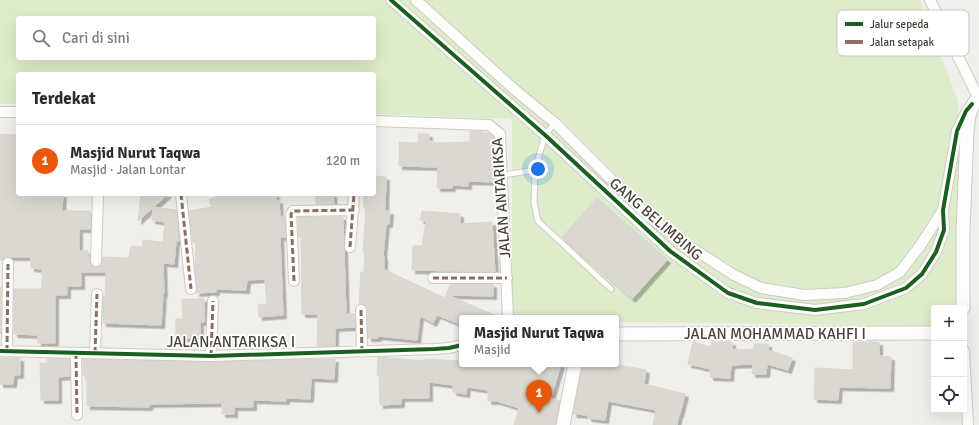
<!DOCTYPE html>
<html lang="id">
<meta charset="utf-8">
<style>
body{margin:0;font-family:Signika,sans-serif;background:#f7f7f7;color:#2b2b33}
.controls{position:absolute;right:12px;bottom:12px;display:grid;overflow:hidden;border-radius:4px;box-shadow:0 4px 16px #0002}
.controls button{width:36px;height:36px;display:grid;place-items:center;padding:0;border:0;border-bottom:1px solid #e1e1e2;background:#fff;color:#2b2b33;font:20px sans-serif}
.you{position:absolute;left:538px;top:169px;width:14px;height:14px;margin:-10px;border:3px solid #fff;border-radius:50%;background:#1a73e8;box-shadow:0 0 0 6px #1a73e833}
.badge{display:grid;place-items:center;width:26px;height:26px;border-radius:50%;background:#ea580c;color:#fff;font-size:13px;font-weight:700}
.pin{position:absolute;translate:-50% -33px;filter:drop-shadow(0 1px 2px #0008)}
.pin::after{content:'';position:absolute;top:21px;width:14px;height:12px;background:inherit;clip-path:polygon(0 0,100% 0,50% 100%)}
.popup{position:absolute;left:459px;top:315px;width:160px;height:52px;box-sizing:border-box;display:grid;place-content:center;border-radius:4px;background:#fff;filter:drop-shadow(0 1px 3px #0005);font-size:13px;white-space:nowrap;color:#7c7c81}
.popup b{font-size:15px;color:#2b2b33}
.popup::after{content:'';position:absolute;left:50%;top:100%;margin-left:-8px;border:8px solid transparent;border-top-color:#fff}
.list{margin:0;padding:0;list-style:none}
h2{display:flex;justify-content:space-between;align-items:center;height:52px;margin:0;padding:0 16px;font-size:17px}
h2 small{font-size:13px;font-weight:400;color:#7c7c81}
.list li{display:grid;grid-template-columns:26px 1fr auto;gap:12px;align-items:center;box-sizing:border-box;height:72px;padding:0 16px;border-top:1px solid #e1e1e2}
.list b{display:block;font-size:15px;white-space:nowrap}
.list p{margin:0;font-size:13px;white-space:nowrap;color:#7c7c81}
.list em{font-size:13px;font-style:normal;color:#7c7c81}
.icon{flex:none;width:22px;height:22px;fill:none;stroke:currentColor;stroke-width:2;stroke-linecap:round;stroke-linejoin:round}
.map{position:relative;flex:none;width:979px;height:425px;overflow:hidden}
.search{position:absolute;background:#fff;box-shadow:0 4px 16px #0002;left:16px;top:16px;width:360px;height:44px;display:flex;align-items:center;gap:10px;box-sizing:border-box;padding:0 14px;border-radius:4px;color:#7c7c81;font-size:15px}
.panel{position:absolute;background:#fff;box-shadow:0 4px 16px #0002;left:16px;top:72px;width:360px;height:124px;border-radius:4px}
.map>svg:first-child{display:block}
</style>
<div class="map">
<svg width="979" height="425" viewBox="0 0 979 425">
<defs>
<filter id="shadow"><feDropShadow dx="3.5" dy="3.5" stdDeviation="0" flood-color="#0004"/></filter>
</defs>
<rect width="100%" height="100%" fill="#f1efea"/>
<path fill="#ddecca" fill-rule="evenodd" d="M0,0h920l38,101 1,100 -3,107h-22v18h-2l-316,-4v-4h-63l-41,-3v-196l-138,-5v-40h-356v30h-18zM18,18h356v40h-356z"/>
<path fill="#dbd8d2" stroke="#d9d6d0" filter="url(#shadow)" d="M470,131h13v2h6l4,4v26l2,1 -1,18 -26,-1v5l-16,-1v3h-15l1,-21 -39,-1v-24l19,1v-9h11v7h5v2l36,-1z
M0,134l18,1v59h45l-1,17h28v18h-11v22h9l2,13 3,3h3l5,-2 2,-8 26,1 2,-12 12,1v-7l20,2 2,-20 -13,-2 1,-13 23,3 3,31h-3l-2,23 -11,-1 1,30 -1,1 -2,31 -58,-2v-27l2,1 1,-25h-25v14h-14v9h-12v48h-17v-8l-24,-1v-45h28v-20l-11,-1v-11h-23l-6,3h-2z
M374,176l12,1 -1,34h5l-1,13h-3l-3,32h1v13h-1l62,29 5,-14h43v12l-45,-1 53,23h-39v7l-25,-10 -4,8 -13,-7 -3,24 -39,-4v2h-10l-1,-29 -3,-4 -5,-1 2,-32h3l1,-20h-2l3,-44h-2v-14h10z
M141,194h27l-30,27z
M226,194h50v7l3,-1 1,17h5l1,20h-6l3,78 -24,2 -1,-12 9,-1 -2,-25 -18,1 -1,10 -30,-1v3l-20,1 1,-5 -2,-21 1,-24h-3l-4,-32 23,-4 -3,-8z
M316,194h17l1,10h-18z
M597,198l70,62 -35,39 -70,-62z
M422,211l38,3v10l32,-2 3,50 -83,-2 1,-24h9l4,-25 -6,-1z
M298,217h45l3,97h9v13l-20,1v18h-18l1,-32h-16l-1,-77h-2z
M0,288h1v46h-1z
M182,299h22v23h-4v16h-24v-19h7z
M693,342l18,5 1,-5h20v8l22,-1v-5h14v6l24,8 -4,12 -21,-6 -1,10h-14l1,-10 -22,1 -1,13 -20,-1v-8l-22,-5z
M853,342h26v14l12,1 -1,31 -51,-1 -1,13 -24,-1 1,-31 38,2z
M378,357l47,4v-2l37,2v3h99l-10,34 9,3 -5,24h-41l5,-17 -22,-7h-9v-11l-21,-3 -1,7 -13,-2v-7l-24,-3v16h-28v6l-21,1 -1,-29h-2z
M0,358h20v17h-6l-1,9h-13z
M47,359h23v17l-12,1v23h-17l-1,-37h7z
M83,359l128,3 124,-3 -1,20 -23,-1 -1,21 -24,-1v3l-33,-1v7h-19v7h-12v-11l-73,1v3l-62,-1v-30h-4z
M597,364h16l33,6 -2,14 41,10 -5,20h-1l-2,11h-24l3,-15 -48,-9 -3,19 -17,-2v-3l-15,-1 10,-49 14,1z"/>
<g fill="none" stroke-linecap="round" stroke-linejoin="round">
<defs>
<path id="service" d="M555,123l-10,12 -10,35 -1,33 4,18 73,68
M503,175l32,-5"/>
<path id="minor" d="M391,0l154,135 125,116 58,42 29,10 58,7 49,-6 42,-16 16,-14 14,-22 8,-22 -1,-20 14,-79 11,-22
M416,0l99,90 40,33 93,93 36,27 50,32 27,13 43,7 41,-2 32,-8 23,-13 20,-26 23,-36
M930,0l48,97
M0,112h18
M374,121l115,4 11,9 8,184
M181,194l10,95
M350,247l4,-53
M96,261l2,-67
M433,278h74
M294,281l-3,-67 2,-3 61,-1
M361,310l1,42
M0,351l211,5 224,-7 14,-1 13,-3
M7,351l1,-88
M964,351l4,74
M76,353l1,62
M95,353l2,-59
M211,356l2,-55"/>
<path id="tertiary" d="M963,308v-78l4,-97c1,-14 2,-26 12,-36
M616,334l318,-1
M563,425l12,-61"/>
</defs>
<use href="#service" stroke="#cdcbc6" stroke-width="7"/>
<use href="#minor" stroke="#cdcbc6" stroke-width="12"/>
<use href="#tertiary" stroke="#cdcbc6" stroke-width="15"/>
<use href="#service" stroke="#fdfdfc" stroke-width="5"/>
<use href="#minor" stroke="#fdfdfc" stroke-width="10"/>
<use href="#tertiary" stroke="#fdfdfc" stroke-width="13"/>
<path stroke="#8d6e63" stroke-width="3" stroke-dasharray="6 3" stroke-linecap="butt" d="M181,194l10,95
M350,247l4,-53
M433,278h74
M294,281l-3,-67 2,-3 61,-1
M361,310l1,42
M7,351l1,-88
M76,353l1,62
M95,353l2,-59
M211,356l2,-55"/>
<defs>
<path id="cycleway" d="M391,0l154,135 125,116 58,42 29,10 58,7 49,-6 42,-16 16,-14 14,-22 8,-22 -1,-20 14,-79 9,-20 6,-7
M0,351l211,5 224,-7 14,-1 13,-3"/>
</defs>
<use href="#cycleway" stroke="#fff" stroke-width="6"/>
<use href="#cycleway" stroke="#1b5e20" stroke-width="4"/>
</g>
<g text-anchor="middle" stroke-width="3.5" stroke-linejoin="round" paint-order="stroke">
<g font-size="15" fill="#474136" stroke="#fff">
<text transform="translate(501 198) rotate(-94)" y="5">JALAN ANTARIKSA</text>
<text transform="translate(656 219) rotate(41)" y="5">GANG BELIMBING</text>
<text x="775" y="339">JALAN MOHAMMAD KAHFI I</text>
<text x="231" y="347">JALAN ANTARIKSA I</text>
</g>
</g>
<rect x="837" y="10" width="132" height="46" rx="6" fill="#fff" stroke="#c8c6c3" stroke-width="1"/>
<rect x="845" y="22" width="18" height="4" fill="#1b5e20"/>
<rect x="845" y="40" width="18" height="4" fill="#8d6e63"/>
<g font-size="11" fill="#474136">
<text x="870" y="28">Jalur sepeda</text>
<text x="870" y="46">Jalan setapak</text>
</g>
</svg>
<div class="controls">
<button>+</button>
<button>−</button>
<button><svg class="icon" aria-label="locate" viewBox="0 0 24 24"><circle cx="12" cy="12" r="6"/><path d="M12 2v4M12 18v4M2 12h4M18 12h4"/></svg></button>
</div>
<div class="you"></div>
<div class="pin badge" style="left:539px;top:413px">1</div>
<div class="popup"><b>Masjid Nurut Taqwa</b>Masjid</div>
<div class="search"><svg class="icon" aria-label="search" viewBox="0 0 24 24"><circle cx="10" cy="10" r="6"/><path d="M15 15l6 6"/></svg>Cari di sini</div>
<section class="panel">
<h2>Terdekat<small></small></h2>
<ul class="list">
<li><span class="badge">1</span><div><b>Masjid Nurut Taqwa</b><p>Masjid · Jalan Lontar</p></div><em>120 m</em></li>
</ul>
</section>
</div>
